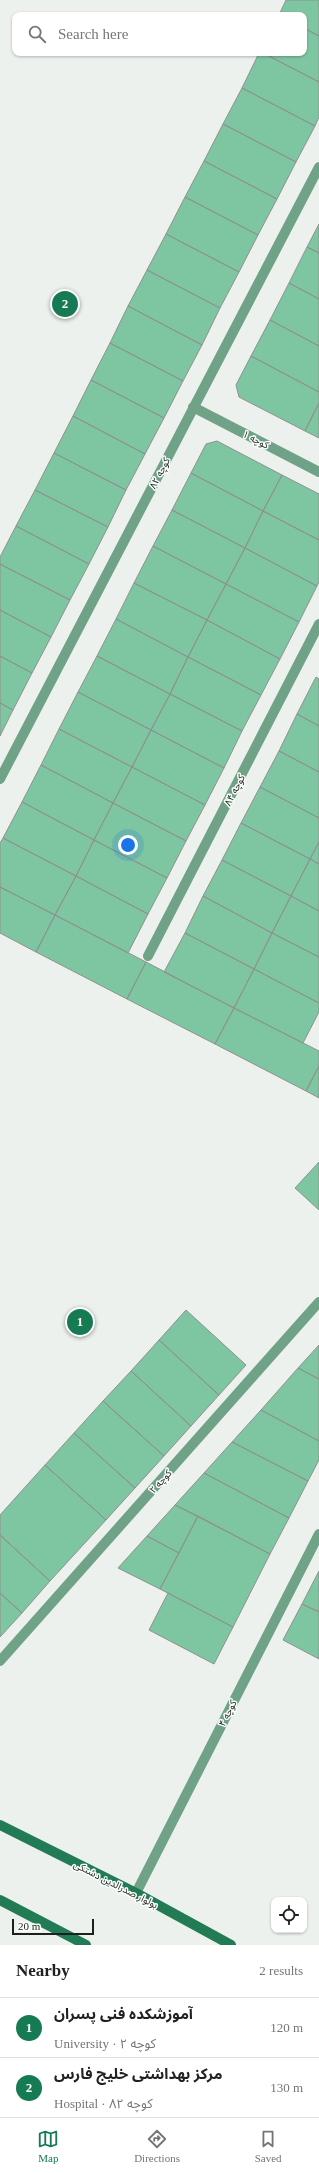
<!DOCTYPE html>
<meta charset="utf-8">
<style>
body{margin:0;font-family:"Times New Roman","Noto Sans Arabic",serif;background:#f6f6f6;color:#202124}
.controls{position:absolute;right:12px;bottom:12px;display:grid;overflow:hidden;border-radius:8px;box-shadow:0 1px 3px #0004}
.controls button{width:36px;height:36px;display:grid;place-items:center;padding:0;border:0;border-bottom:1px solid #e0e0e0;background:#fff;color:#202124;font:20px sans-serif}
.scale{position:absolute;left:12px;bottom:10px;width:82px;box-sizing:border-box;padding-left:4px;border:2px solid #1e201f;border-top:0;font-size:11px;line-height:14px;white-space:nowrap;color:#1e201f;-webkit-text-stroke:3px #f9fffb;paint-order:stroke}
.you{position:absolute;left:128px;top:845px;width:14px;height:14px;margin:-10px;border:3px solid #fff;border-radius:50%;background:#1a73e8;box-shadow:0 0 0 6px #1a73e833}
.badge{display:grid;place-items:center;width:26px;height:26px;border-radius:50%;background:#167a52;color:#fff;font-size:13px;font-weight:700}
.pin{position:absolute;translate:-50% -50%;border:2px solid #fff;box-shadow:0 1px 4px #0006}
.list{margin:0;padding:0;list-style:none}
h2{display:flex;justify-content:space-between;align-items:center;height:52px;margin:0;padding:0 16px;font-size:17px}
h2 small{font-size:13px;font-weight:400;color:#757577}
.list li{display:grid;grid-template-columns:26px 1fr auto;gap:12px;align-items:center;box-sizing:border-box;height:60px;padding:0 16px;border-top:1px solid #e0e0e0}
.list b{display:block;font-size:15px;white-space:nowrap}
.list p{margin:0;font-size:13px;white-space:nowrap;color:#757577}
.list em{font-size:13px;font-style:normal;color:#757577}
.icon{flex:none;width:22px;height:22px;fill:none;stroke:currentColor;stroke-width:2;stroke-linecap:round;stroke-linejoin:round}
.map{position:relative;flex:none;width:319px;height:1945px;overflow:hidden}
.search{position:absolute;background:#fff;box-shadow:0 1px 3px #0004;left:12px;right:12px;top:12px;height:44px;display:flex;align-items:center;gap:10px;box-sizing:border-box;padding:0 14px;border-radius:8px;color:#757577;font-size:15px}
.sheet{height:172px;background:#fff}
nav{display:flex;justify-content:space-around;align-items:center;box-sizing:border-box;height:56px;border-top:1px solid #e0e0e0;background:#fff;font-size:11px;color:#757577}
nav a{display:grid;justify-items:center;gap:2px}
nav .on{color:#167a52}
.map>svg:first-child{display:block}
</style>
<div class="map">
<svg width="319" height="1945" viewBox="0 0 319 1945">
<rect width="100%" height="100%" fill="#ecf1ee"/>
<path fill="#7ec6a1" stroke="#8d928f" d="M286,0h33v36l-15,-8v-13h-25z
M304,28l15,8v46l-56,-29h41z
M259,53h4l56,29v35l-4,9 -73,-38z
M242,88l73,38 -19,36 -73,-38z
M223,124l73,38 -19,37 -73,-38z
M204,161l73,38 -19,36 -73,-38z
M185,197l73,38 -19,37 -73,-38z
M319,224v29l-12,-6z
M166,234l73,38 -19,36 -73,-38z
M307,247l12,6v46l-30,-16z
M147,270l73,38 -18,37 -74,-39z
M289,283l30,16v47l-49,-26z
M128,306l74,39 -19,36 -73,-38z
M270,320l49,26v46l-68,-36z
M110,343l73,38 -19,37 -73,-38z
M251,356l68,36v11l-14,28 -66,-34 -3,-12z
M91,380l73,38 -19,36 -72,-38z
M319,403v35l-14,-7z
M73,416l72,38 -19,36 -72,-37z
M217,441l65,34 -19,36 -72,-38 15,-29z
M54,453l72,37 -18,37 -73,-37z
M191,473l72,38 -18,37 -73,-38z
M282,475l37,19v46l-56,-29z
M35,490l73,37 -19,37 -73,-38z
M172,510l73,38 -19,36 -73,-38z
M263,511l56,29v42l-2,4 -72,-38z
M16,526l73,38 -19,36 -70,-36v-7z
M153,546l73,38 -19,36 -73,-37z
M245,548l72,38 -18,36 -73,-38z
M0,564l70,36 -19,37 -51,-27z
M134,583l73,37 -19,37 -72,-38z
M226,584l73,38 -19,37 -73,-39z
M0,610l51,27 -19,36 -32,-17z
M116,619l72,38 -18,37 -73,-38z
M207,620l73,39 -19,36 -73,-38z
M0,656l32,17 -19,37 -13,-7z
M97,656l73,38 -19,36 -73,-38z
M188,657l73,38 -19,36 -72,-37z
M316,677l3,2v47l-22,-12z
M78,692l73,38 -19,37 -73,-38z
M170,694l72,37 -18,37 -73,-38z
M0,703l13,7 -13,26z
M297,714l22,12v46l-40,-21z
M59,729l73,38 -19,36 -72,-38z
M151,730l73,38 -19,37 -73,-38z
M279,751l40,21v46l-59,-31z
M41,765l72,38 -19,37 -72,-38z
M132,767l73,38 -19,36 -73,-38z
M260,787l59,31v24l-9,17 -69,-36z
M22,802l72,38 -18,36 -73,-38z
M113,803l73,38 -19,37 -73,-38z
M241,823l69,36 -19,37 -69,-36z
M3,838l73,38 -21,39 -55,-28v-44z
M94,840l73,38 -19,36 -72,-38z
M319,842v22l-9,-5z
M310,859l9,5v47l-28,-15z
M222,860l69,36 -19,37 -69,-37z
M76,876l72,38 -20,39 -73,-38z
M0,887l55,28 -19,37 -36,-19z
M203,896l69,37 -18,36 -69,-36z
M291,896l28,15v46l-47,-24z
M55,915l91,47 -19,37 -91,-47z
M185,933l69,36 -20,39 -70,-36z
M272,933l47,24v46l-65,-34z
M146,962l88,46 -19,36 -88,-45z
M254,969l65,34v9l-16,31 -69,-35z
M234,1008l85,43v15l-13,25 -91,-47z
M319,1066v32l-13,-7z
M319,1162v48l-24,-22z
M186,1310l60,55 -27,30 -60,-55z
M159,1340l60,55 -28,31 -60,-55z
M319,1345v34l-21,-11z
M298,1368l21,11v62l-58,-31z
M131,1371l60,55 -27,30 -61,-55z
M103,1401l61,55 -29,32 -61,-55z
M261,1410l58,31v19l-11,21 -76,-39z
M74,1433l61,55 -29,32 -61,-55z
M232,1442l76,39 -19,37 -85,-45z
M45,1465l61,55 -56,61 -50,-46v-20z
M204,1473l85,45 -19,36 -95,-49z
M175,1505l23,11 -19,37 -32,-17z
M198,1516l72,38 -37,73 -73,-38z
M0,1535l50,46 -28,32 -22,-20z
M147,1536l32,17 -19,36 -42,-21z
M319,1571v41l-17,-8z
M0,1593l22,20 -22,24z
M168,1593l65,34 -19,37 -65,-34z
M302,1604l17,8v47l-36,-19z"/>
<g fill="none" stroke-linecap="round" stroke-linejoin="round">
<path stroke="#6fa287" stroke-width="10" d="M193,407l126,65
M0,779l319,-612
M148,956l171,-332
M0,1661l319,-359
M136,1893l183,-359"/>
<path stroke="#227b55" stroke-width="10" d="M0,1825l136,68 95,52
M0,1900l86,45"/>
</g>
<g text-anchor="middle" stroke-width="3" stroke-linejoin="round" paint-order="stroke">
<g font-size="10" fill="#1e201f" stroke="#f9fffb">
<text transform="translate(256 439) rotate(27)" y="4">کوچه ۱</text>
<text transform="translate(159 473) rotate(-63)" y="4">کوچه ۸۲</text>
<text transform="translate(234 790) rotate(-63)" y="4">کوچه ۸۴</text>
<text transform="translate(160 1481) rotate(-48)" y="4">کوچه ۲</text>
<text transform="translate(227 1713) rotate(-63)" y="4">کوچه ۴</text>
<text transform="translate(116 1884) rotate(27)" y="4">بولوار صدرالدین دشتکی</text>
</g>
</g>
</svg>
<div class="controls">
<button><svg class="icon" aria-label="locate" viewBox="0 0 24 24"><circle cx="12" cy="12" r="6"/><path d="M12 2v4M12 18v4M2 12h4M18 12h4"/></svg></button>
</div>
<div class="scale">20 m</div>
<div class="you"></div>
<div class="pin badge" style="left:80px;top:1322px">1</div>
<div class="pin badge" style="left:65px;top:304px">2</div>
<div class="search"><svg class="icon" aria-label="search" viewBox="0 0 24 24"><circle cx="10" cy="10" r="6"/><path d="M15 15l6 6"/></svg>Search here</div>
</div>
<section class="sheet">
<h2>Nearby<small>2 results</small></h2>
<ul class="list">
<li><span class="badge">1</span><div><b>آموزشکده فنی پسران</b><p>University · کوچه ۲</p></div><em>120 m</em></li>
<li><span class="badge">2</span><div><b>مرکز بهداشتی خلیج فارس</b><p>Hospital · کوچه ۸۲</p></div><em>130 m</em></li>
</ul>
</section>
<nav>
<a class="on"><svg class="icon" aria-label="map" viewBox="0 0 24 24"><path d="M3 6l6-2 6 2 6-2v14l-6 2-6-2-6 2zM9 4v14M15 6v14"/></svg>Map</a>
<a><svg class="icon" aria-label="directions" viewBox="0 0 24 24"><path d="M12 3l9 9-9 9-9-9zM9 14v-3h6M13 9l2 2-2 2"/></svg>Directions</a>
<a><svg class="icon" aria-label="saved" viewBox="0 0 24 24"><path d="M7 4h10v16l-5-4-5 4z"/></svg>Saved</a>
</nav>
